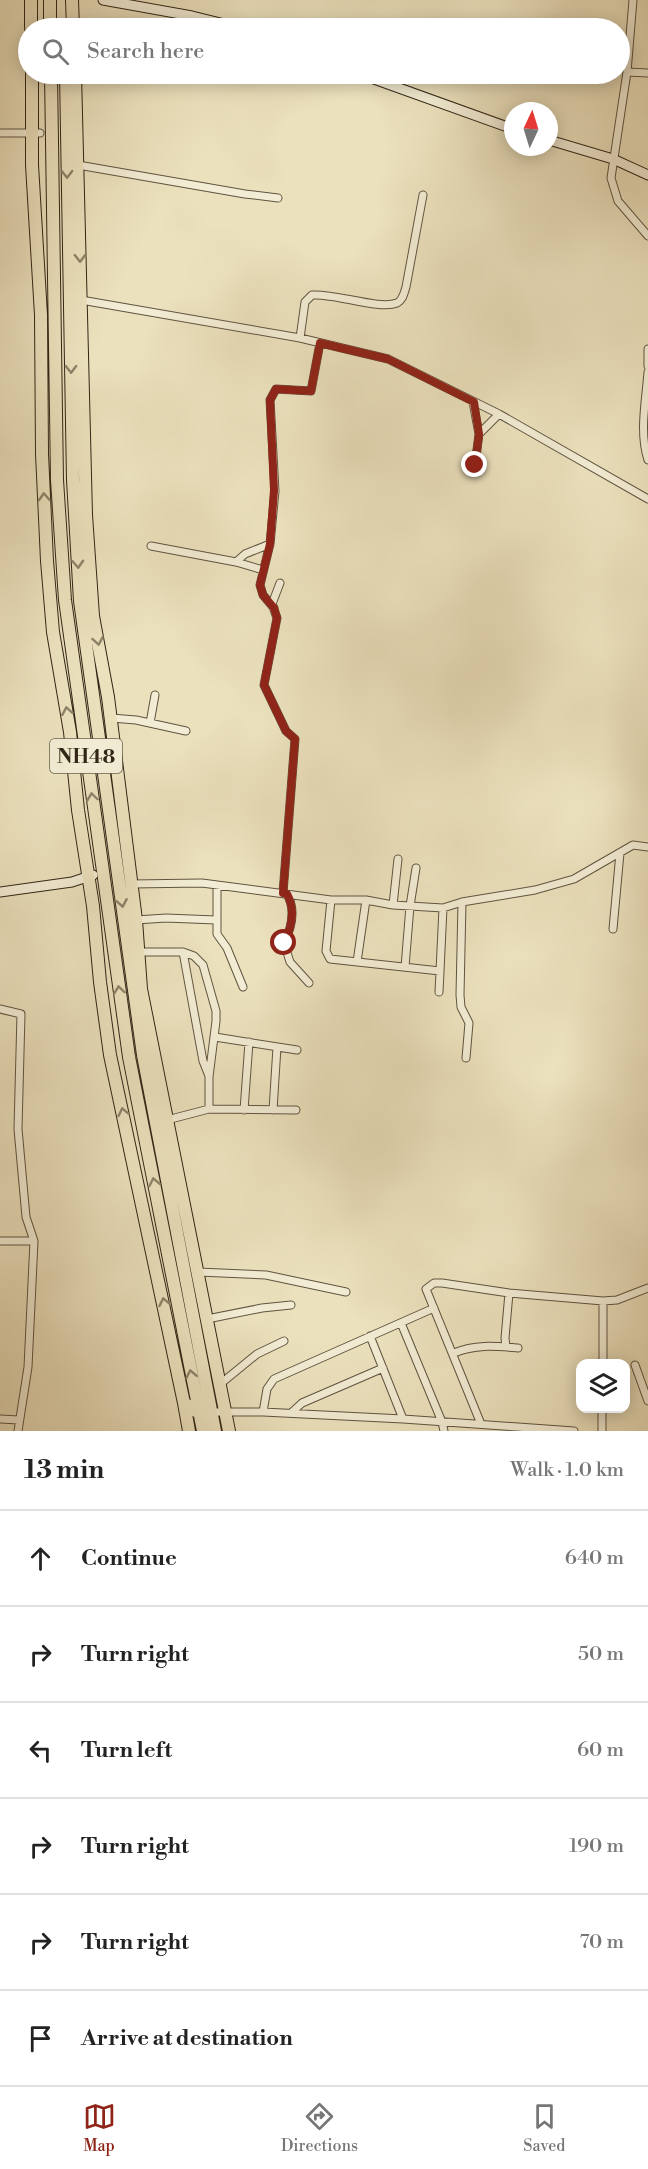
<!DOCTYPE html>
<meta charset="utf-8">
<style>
body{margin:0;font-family:"Libre Bodoni",serif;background:#f6f6f6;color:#222}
.controls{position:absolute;right:18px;bottom:18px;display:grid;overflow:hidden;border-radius:12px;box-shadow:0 3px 15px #0003}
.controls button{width:54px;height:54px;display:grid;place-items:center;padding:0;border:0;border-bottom:2px solid #e0e0e0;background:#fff;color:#222;font:30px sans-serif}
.compass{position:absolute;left:504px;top:102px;width:54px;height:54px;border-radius:50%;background:#fff;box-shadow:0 3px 15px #0003;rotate:4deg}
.stop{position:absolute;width:18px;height:18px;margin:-14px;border:4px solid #8f2418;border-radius:50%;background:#fff}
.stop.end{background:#8f2418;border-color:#fff;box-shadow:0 2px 6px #0008}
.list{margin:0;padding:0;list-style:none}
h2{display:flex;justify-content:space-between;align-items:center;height:78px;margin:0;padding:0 24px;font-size:26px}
h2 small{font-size:20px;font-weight:400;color:#767676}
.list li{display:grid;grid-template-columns:39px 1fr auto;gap:18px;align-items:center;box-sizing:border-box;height:96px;padding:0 24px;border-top:2px solid #e0e0e0}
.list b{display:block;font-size:22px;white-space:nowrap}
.list em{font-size:20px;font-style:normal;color:#767676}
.icon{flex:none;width:33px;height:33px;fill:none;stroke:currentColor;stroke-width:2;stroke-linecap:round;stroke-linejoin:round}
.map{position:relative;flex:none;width:648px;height:1431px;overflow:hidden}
.search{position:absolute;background:#fff;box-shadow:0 3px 15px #0003;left:18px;right:18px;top:18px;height:66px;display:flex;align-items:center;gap:15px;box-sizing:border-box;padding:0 21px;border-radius:33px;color:#767676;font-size:22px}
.sheet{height:654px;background:#fff}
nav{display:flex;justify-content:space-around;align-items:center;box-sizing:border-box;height:84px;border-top:2px solid #e0e0e0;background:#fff;font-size:16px;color:#767676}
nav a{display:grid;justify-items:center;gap:3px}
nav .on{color:#8f2418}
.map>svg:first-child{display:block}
</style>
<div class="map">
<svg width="648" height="1431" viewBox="0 0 648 1431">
<rect width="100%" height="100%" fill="#ebe1bd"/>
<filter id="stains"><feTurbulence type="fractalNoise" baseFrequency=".00333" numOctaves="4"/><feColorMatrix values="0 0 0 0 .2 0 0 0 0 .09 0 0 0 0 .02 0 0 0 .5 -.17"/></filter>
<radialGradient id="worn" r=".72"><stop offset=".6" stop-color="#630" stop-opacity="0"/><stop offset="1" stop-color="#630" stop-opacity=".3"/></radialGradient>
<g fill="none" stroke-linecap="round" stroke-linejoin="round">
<defs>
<path id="street" d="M633,0l-6,72 -16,106 7,23 30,35
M627,72l21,1
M0,133h40
M78,165l167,29 33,4
M81,300l219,38 88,21 111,55 149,85
M300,338l5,-36 7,-7c23,-2 67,15 85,8 6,-3 7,-10 9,-16l17,-92
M648,349v17
M648,372c-2,28 -9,61 0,88
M473,402l6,32 -4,31
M479,434l20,-20
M151,546l85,16 27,8
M236,562l9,-8 25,-10
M280,583l-8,21 5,14 -13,67 22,46 9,8 -12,154
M274,608l-11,-13 -3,-10 10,-41 5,-53 -5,-91 6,-11 35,2 9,-48
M111,718l25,2 50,11
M150,723l5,-28
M131,884l71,-1 129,17h35l27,5 50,3 19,-6 73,-12 39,-11 59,-34 15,2
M217,885v49l10,14 16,39
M287,894c9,16 5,33 -3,49l6,19 19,21
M331,900l-5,51 4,8 110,12
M462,902l-2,93 1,12 8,16 -3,35
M393,905l5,-46
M136,920l30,-2 50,2
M613,929l7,-76
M139,952h44l11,4 9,9 13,46v10l-7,56v32
M183,952l20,109 6,15
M357,962l9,-62
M405,967l5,-61 6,-38
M439,992l4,-84
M0,1009l21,5 -3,115 8,88 8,24 -6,126 -10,64
M215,1037l82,13
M244,1110l5,-68
M273,1110l4,-63
M167,1120l42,-11 87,1
M0,1241h34
M198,1272l68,3 80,17
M207,1319l55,-11 29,-3
M401,1323l41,99 2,9
M370,1336l33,83
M506,1347l-1,-9 4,-45
M454,1353c21,-9 41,-7 64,-5
M603,1364v-63
M635,1365l13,36
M219,1385l38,-31 27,-13
M208,1412h55l140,7 171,12
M263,1412l4,-23 7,-10 160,-71
M291,1413l11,-10 81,-35
M0,1419l19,1
M481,1424l-55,-135 8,-6h8l67,10 94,8 14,-1 31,-12
M602,1431v-23"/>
<path id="secondary" d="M103,0l89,16 49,12
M360,74l153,55
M549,140l64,19 35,16
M0,892l72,-10 21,-7"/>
<path id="highway" d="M31,0v28
M50,0v28
M72,0l1,28
M32,74v91l9,150 1,139 5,107 6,71 17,100 8,78 15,96 7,76 10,73 74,348 15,10
M51,74l6,406 8,120 64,457 74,374
M66,74l7,406 7,121 63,454 72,376
M75,74l11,441 7,101 15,81 28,223 5,69 88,442
M184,1403l5,28"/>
</defs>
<use href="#street" stroke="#605440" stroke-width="9"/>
<use href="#secondary" stroke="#312516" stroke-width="11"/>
<use href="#highway" stroke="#312516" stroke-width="14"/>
<use href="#street" stroke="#f2ecd4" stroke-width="7"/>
<use href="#secondary" stroke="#f2ecd4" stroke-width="9"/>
<use href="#highway" stroke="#ebe1bd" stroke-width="12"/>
</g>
<defs><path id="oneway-chevron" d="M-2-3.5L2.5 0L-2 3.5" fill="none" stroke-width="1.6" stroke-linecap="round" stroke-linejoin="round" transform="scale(1.5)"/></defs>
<g stroke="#8e836a">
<use href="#oneway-chevron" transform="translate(67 174) rotate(89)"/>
<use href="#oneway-chevron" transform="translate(80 258) rotate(89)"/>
<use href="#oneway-chevron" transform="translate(71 369) rotate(89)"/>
<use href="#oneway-chevron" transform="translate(44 497) rotate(-93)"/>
<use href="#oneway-chevron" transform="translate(78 564) rotate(87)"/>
<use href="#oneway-chevron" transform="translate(98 641) rotate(80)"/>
<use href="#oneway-chevron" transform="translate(67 711) rotate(-100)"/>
<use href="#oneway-chevron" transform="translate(92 797) rotate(-98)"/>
<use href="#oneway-chevron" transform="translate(122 903) rotate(80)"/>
<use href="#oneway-chevron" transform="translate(119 990) rotate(-98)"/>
<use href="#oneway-chevron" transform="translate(123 1112) rotate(-102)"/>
<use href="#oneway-chevron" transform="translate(154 1182) rotate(-101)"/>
<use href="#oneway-chevron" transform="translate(164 1302) rotate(-101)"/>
<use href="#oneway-chevron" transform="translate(191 1374) rotate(-101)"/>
</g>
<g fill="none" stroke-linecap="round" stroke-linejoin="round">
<path stroke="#8f2418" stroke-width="8" d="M284,943c8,-16 12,-33 3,-49l-4,-1 12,-154 -9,-8 -22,-46 13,-67 -3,-10 -11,-13 -3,-10 10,-41 4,-54 -4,-90 6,-11 35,2 9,-48 68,16 86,43 5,32 -4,31"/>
</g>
<g text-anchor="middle" stroke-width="4.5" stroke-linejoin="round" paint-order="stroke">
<rect fill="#f2ecd4" stroke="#6b614f" stroke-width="1.5" x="50" y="739" width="72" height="34" rx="4.5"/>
<g font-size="20" font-weight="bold" fill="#312516">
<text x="86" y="763">NH48</text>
</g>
</g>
<rect width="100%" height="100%" filter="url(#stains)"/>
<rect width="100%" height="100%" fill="url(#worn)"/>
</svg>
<div class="controls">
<button><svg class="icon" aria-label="layers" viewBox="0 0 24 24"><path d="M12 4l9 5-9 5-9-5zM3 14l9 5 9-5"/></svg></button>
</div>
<svg class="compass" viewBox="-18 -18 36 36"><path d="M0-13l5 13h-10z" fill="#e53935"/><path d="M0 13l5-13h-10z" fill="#767676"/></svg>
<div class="stop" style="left:284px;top:943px"></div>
<div class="stop end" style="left:475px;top:465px"></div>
<div class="search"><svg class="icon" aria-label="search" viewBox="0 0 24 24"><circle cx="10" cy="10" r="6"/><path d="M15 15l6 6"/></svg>Search here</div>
</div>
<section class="sheet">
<h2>13 min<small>Walk · 1.0 km</small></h2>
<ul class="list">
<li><svg class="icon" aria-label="ahead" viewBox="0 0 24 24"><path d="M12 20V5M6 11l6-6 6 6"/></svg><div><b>Continue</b></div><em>640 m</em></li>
<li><svg class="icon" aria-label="right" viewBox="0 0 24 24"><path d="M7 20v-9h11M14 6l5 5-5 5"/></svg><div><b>Turn right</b></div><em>50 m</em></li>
<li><svg class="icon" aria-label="left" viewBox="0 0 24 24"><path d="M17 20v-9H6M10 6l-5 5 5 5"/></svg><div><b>Turn left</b></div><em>60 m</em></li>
<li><svg class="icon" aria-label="right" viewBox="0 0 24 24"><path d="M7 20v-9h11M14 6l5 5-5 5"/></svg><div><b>Turn right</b></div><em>190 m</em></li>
<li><svg class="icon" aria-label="right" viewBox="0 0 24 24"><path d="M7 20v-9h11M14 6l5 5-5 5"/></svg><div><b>Turn right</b></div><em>70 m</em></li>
<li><svg class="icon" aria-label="arrive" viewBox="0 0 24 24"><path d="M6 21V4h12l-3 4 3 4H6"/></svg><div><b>Arrive at destination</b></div></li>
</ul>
</section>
<nav>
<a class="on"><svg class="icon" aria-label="map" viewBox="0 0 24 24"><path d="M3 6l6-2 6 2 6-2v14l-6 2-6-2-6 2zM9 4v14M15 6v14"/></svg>Map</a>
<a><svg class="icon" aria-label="directions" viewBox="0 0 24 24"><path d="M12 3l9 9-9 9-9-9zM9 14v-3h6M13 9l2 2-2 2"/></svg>Directions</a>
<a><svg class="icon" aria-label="saved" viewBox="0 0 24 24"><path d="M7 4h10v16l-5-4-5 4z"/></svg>Saved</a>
</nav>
